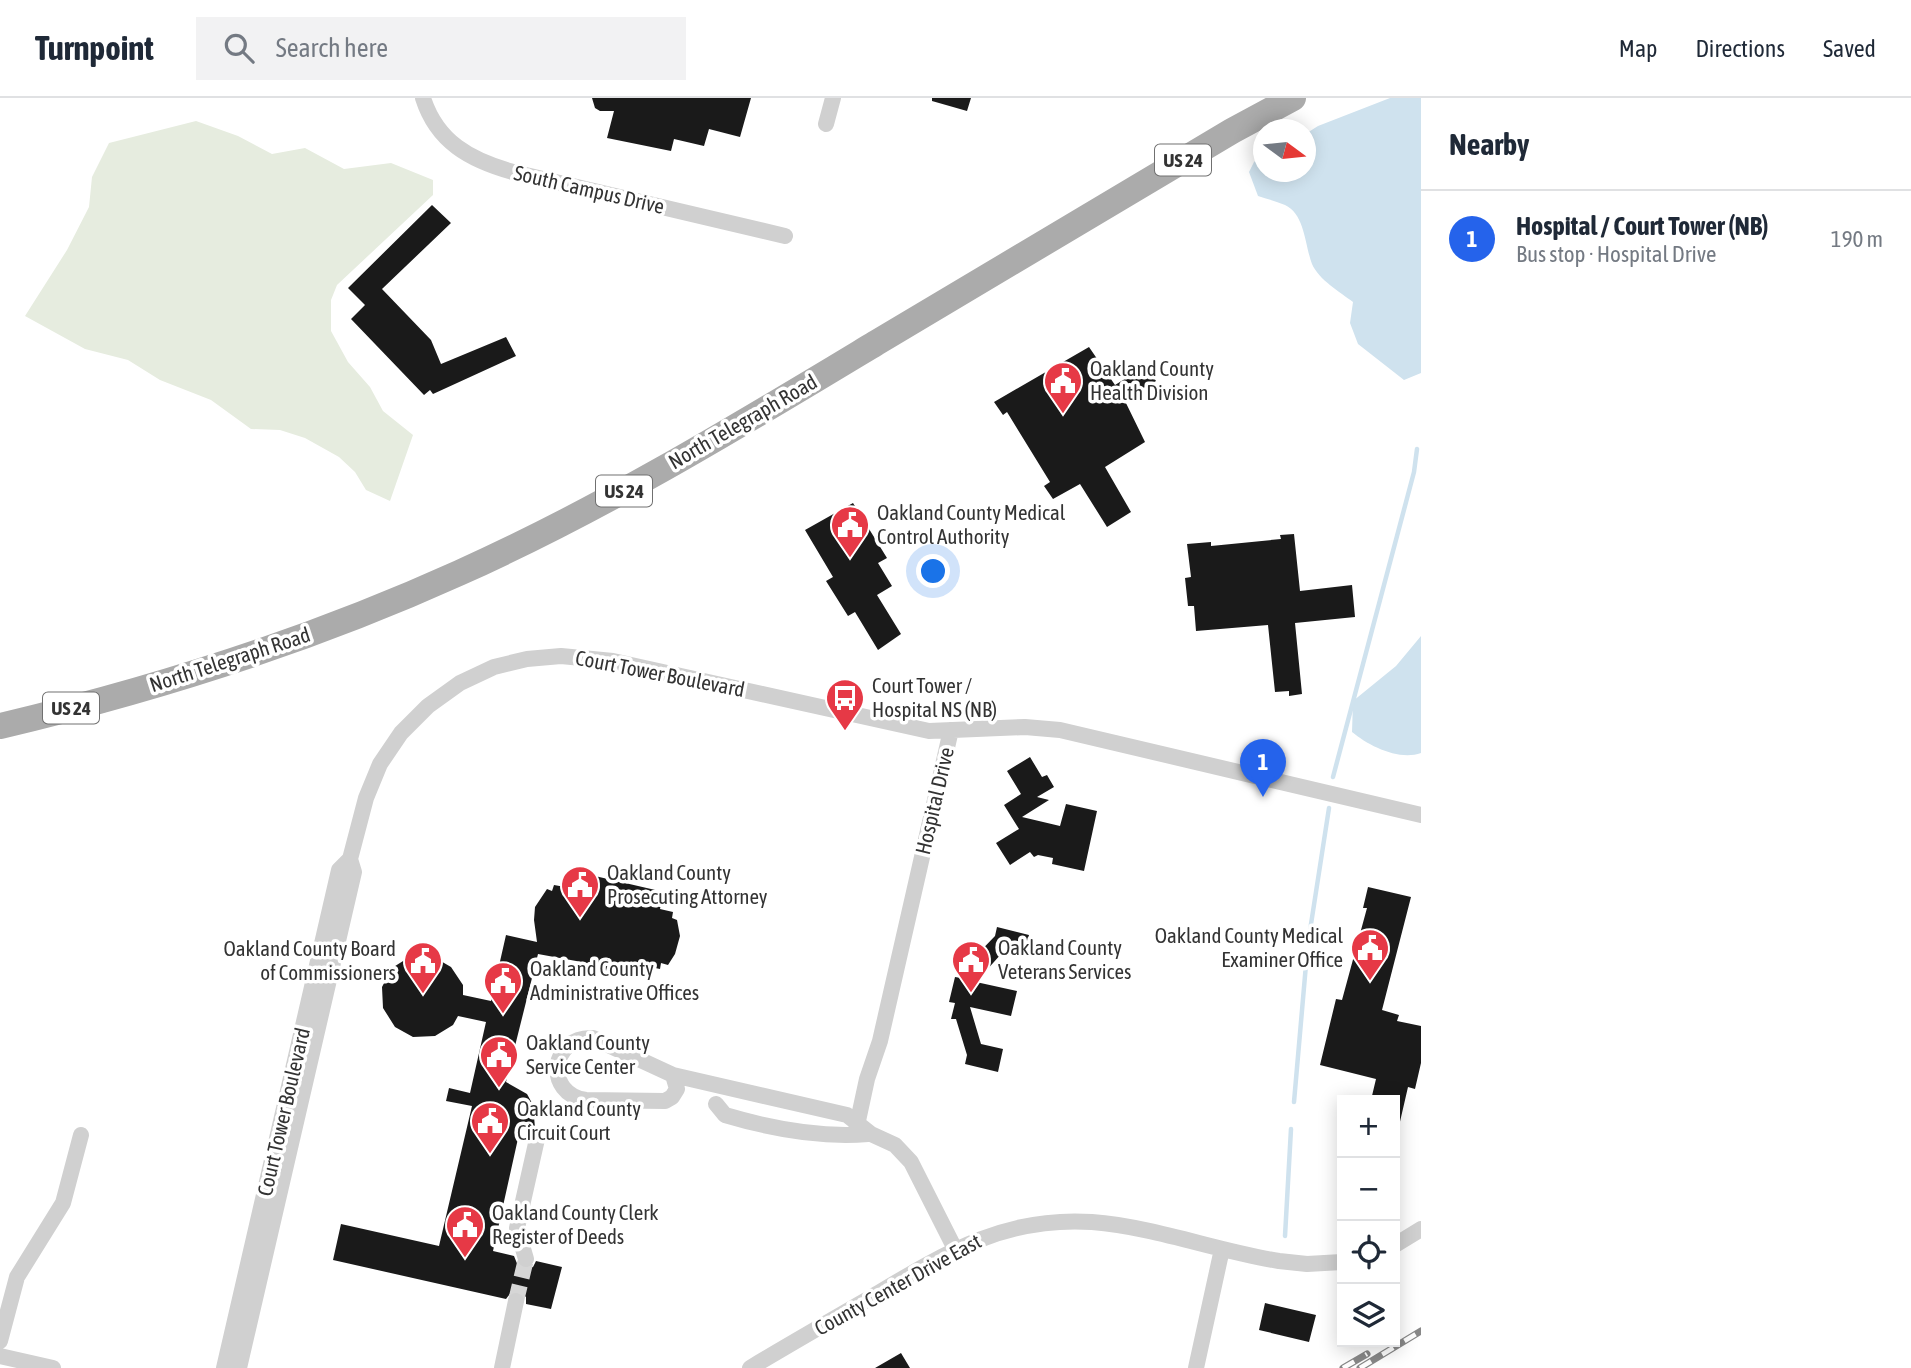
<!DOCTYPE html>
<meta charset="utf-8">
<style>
body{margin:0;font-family:"Asap Condensed",sans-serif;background:#f2f2f3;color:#1f2937}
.controls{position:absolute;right:21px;bottom:21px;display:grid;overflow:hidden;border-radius:0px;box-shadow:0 4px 18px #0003}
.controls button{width:63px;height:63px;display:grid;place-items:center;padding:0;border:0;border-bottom:2px solid #e0e1e3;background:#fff;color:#1f2937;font:35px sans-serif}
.compass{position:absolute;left:1253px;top:21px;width:63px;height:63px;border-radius:50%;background:#fff;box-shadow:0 4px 18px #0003;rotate:105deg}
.you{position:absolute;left:934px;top:474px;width:24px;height:24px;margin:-18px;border:5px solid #fff;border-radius:50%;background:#1a73e8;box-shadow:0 0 0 10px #1a73e833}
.badge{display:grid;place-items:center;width:46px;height:46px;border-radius:50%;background:#2563eb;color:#fff;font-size:23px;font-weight:700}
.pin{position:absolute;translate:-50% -58px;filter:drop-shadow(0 2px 4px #0008)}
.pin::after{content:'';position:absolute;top:37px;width:24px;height:21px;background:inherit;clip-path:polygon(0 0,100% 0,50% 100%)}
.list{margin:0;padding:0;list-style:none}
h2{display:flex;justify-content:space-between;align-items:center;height:91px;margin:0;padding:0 28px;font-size:30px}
h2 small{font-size:23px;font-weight:400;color:#747a83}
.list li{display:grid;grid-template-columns:46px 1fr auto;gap:21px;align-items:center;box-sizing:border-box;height:98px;padding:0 28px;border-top:2px solid #e0e1e3}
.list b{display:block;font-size:26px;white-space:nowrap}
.list p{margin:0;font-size:23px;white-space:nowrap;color:#747a83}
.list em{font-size:23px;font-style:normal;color:#747a83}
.icon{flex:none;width:38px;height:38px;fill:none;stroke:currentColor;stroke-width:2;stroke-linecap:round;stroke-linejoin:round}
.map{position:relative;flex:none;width:1421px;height:1270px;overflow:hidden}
header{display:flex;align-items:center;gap:42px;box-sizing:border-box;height:98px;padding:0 35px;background:#fff;border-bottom:2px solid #e0e1e3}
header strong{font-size:33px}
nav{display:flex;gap:38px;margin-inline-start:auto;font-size:24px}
.search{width:490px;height:63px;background:#f2f2f3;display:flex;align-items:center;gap:18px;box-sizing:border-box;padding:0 24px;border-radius:0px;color:#747a83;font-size:26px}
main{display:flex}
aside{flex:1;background:#fff}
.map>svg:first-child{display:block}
</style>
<header>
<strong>Turnpoint</strong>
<div class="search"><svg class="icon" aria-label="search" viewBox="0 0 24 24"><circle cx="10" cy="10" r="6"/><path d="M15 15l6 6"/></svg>Search here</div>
<nav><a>Map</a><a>Directions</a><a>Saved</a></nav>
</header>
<main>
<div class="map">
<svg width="1421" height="1270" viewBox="0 0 1421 1270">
<rect width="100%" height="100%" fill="#fff"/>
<path fill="#e6ecdf" d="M196,23l42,15 34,18 33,-6 39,21 47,-6 42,17v15l-96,90 -6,15v31l17,31 22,25 13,24 30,24 -23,66 -24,-11 -11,-18 -16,-15 -34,-19 -25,-8 -29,-1 -40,-29 -51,-20 -32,-20 -43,-11 -60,-33 42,-66 22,-43 3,-30 17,-34z"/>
<path fill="#cfe2ee" d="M1390,0h31v275l-17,7 -46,-36 -8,-21 3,-21c-13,-10 -34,-22 -41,-38 -7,-18 -7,-50 -27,-59 -9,-4 -18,-6 -27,-9l-9,-24 5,-10 9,-8 1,18h42l1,-39 11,-7z
M1421,538v117c-22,8 -52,-7 -69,-21l1,-31 43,-35z"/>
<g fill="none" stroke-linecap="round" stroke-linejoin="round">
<path stroke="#cfe2ee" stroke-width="4.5" d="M1333,679l81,-305 3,-23
M1309,839l20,-129
M1294,1004l13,-149
M1285,1138l6,-107"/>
</g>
<path fill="#1a1a1a" d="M592,0h159l-11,39 -31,-8 -5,17 -30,-7 -3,12 -64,-13 7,-27h-14l-5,-3z
M932,0h39l-4,13 -35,-10z
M432,107l19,18 -69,66 49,51 10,24 65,-27 10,19 -83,38 -3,-4 -6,5 -73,-76 14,-14 -17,-17z
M1089,249l26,38 31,-19 10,15 -32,18 21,43 -40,25 26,45 -24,15 -27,-43 -27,15 -9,-13 6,-4 -43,-70 -4,3 -9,-13z
M853,405l34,55 -9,5 14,23 -15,9 24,39 -23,16 -23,-38 -7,4 -22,-35 7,-4 -28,-47z
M1294,436l6,57 52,-6 3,32 -60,6 7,71 -13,2v-5l-14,1 -7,-67 -72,6 -2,-25h-6l-3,-28 6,-1 -4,-33 24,-2v4l70,-7 -1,-4z
M1030,659l12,20 5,-2 7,12 -17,10 12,3 -27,17 38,9 6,-22 31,7 -13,60 -32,-7 1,-6 -15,-3 -4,2 -4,-5 -20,13 -14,-22 23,-14 -15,-24 17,-11 -14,-23z
M569,772l95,22 -4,17 13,3 -1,6 5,2 3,16 -5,18 -7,11 -7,-2 -1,6 -14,-3 -2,10 -37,-8 -2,7 -20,-4 2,-8 -49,-9 -32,128 21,12 6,11 2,23 -14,-3 -28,126 21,5 4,10 6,3 9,-2 3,-6 26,6 -11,42 -25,-5v-7l-7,-6h-7l-6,8 -173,-39 8,-36 98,22 33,-140 -26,-5 3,-13 21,5 16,-71 -28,-6 -5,9 -18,11 -22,1 -18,-10 -12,-19 -1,-21 10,-19 19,-12h21l19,11 12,18v10l28,6 15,-66 31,7 -3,-22 1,-13 12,-18 5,2 2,-6 11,2z
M1368,789l43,10 -29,113 17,5 -2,6 24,5v37l-6,26 -7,-2 -9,39h-4v-26h-24l5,-21 -56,-14 16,-66 6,1 25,-92h-4z
M997,829l32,8 -5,23 -22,-5 -26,29 41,9 -6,25 -41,-9 11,37 22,5 -5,23 -33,-8 2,-9 -11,-36h-5l4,-16 -6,-1 6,-25 6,1 4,-16 4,1 26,-27z
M1265,1205l51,12 -7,27 -50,-12z
M901,1255l9,15h-35z"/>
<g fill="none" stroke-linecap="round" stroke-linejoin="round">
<path stroke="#d6d6d6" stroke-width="16" stroke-dasharray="16 8" stroke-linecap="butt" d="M516,1203l10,-42"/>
<path stroke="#d0d0d0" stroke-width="16" d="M423,0c14,44 47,62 90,74l272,64
M826,26l7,-26
M673,977l4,14 -5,8 -7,4 -79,-1c-42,-6 -36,-64 7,-62l80,37 174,40 24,19 24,11 16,17 44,87
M716,1006l9,11c47,14 95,23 143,19
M856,1032l11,-51 13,-38 71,-311
M1395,1147l26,-16
M526,1161l-9,-31 20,-89
M0,1243l17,-64 46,-74 18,-68
M0,1258l53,12
M224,1270l115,-498 11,-11
M239,1270l115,-496 -4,-13 16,-61 14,-34 21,-31 27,-27 32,-23 34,-16 33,-8 34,-3 52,5 316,70 96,-4 35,3 361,85
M502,1270l14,-67
M750,1270c40,-24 80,-47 120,-70 72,-43 133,-82 222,-76 63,5 125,29 187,39l28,3 35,-2
M1196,1270l26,-119"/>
<path stroke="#ababab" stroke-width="26" d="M0,628c157,-37 311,-86 459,-153 145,-65 281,-148 417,-230 119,-71 238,-142 356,-212l61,-33"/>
<defs>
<path id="rail" d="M1343,1270l24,-14
M1360,1270l61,-37"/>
</defs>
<use href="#rail" stroke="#888" stroke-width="7"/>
<use href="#rail" stroke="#fff" stroke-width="4.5" stroke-dasharray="13" stroke-linecap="butt"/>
</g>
<defs>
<symbol id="civic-pin" viewBox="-11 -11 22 30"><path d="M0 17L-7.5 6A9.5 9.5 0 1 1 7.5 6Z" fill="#e63946" stroke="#fff"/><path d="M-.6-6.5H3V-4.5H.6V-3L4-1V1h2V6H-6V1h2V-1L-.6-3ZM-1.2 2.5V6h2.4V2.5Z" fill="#fff"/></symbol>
<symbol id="bus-pin" viewBox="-11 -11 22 30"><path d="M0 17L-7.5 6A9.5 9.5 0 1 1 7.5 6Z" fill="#e63946" stroke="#fff"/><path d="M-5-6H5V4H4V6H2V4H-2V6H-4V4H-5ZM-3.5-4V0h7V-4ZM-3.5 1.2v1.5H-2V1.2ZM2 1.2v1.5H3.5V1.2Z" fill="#fff"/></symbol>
</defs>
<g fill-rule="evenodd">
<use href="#civic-pin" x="1041" y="261" width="44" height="60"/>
<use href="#civic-pin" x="828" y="405" width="44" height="60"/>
<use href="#bus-pin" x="823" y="578" width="44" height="60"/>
<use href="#civic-pin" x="558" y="765" width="44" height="60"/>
<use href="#civic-pin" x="1348" y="828" width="44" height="60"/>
<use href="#civic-pin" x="949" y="840" width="44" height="60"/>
<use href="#civic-pin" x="401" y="841" width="44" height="60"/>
<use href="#civic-pin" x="481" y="861" width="44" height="60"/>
<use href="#civic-pin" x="477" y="935" width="44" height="60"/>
<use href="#civic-pin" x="468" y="1001" width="44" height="60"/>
<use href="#civic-pin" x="443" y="1105" width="44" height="60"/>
</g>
<g text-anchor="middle" stroke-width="7" stroke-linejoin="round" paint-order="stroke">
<g fill="#fff" stroke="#707070" stroke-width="2">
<rect x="1155" y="46.5" width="56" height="31" rx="5"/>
<rect x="596" y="377.5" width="56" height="31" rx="5"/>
<rect x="43" y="594.5" width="56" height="31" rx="5"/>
</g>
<g font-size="19" font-weight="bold" fill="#333">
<text x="1183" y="69">US 24</text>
<text x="624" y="400">US 24</text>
<text x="71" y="617">US 24</text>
</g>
<g font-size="21" fill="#333" stroke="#fff">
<text transform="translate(589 92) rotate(13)" y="7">South Campus Drive</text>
<text transform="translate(743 324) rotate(-30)" y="7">North Telegraph Road</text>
<text transform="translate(230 562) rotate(-18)" y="7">North Telegraph Road</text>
<text transform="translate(660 576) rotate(11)" y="7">Court Tower Boulevard</text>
<text transform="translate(935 703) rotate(-77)" y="7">Hospital Drive</text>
<text transform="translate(284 1014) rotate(-77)" y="7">Court Tower Boulevard</text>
<text transform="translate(898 1187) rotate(-29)" y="7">County Center Drive East</text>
</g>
<g font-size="21" fill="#333" stroke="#fff" text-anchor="start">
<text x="1090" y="278">Oakland County<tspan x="1090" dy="24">Health Division</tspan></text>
<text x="877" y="422">Oakland County Medical<tspan x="877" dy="24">Control Authority</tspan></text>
<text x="872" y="595">Court Tower /<tspan x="872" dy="24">Hospital NS (NB)</tspan></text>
<text x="607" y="782">Oakland County<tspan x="607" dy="24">Prosecuting Attorney</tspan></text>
<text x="1343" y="845" text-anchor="end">Oakland County Medical<tspan x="1343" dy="24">Examiner Office</tspan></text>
<text x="998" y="857">Oakland County<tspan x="998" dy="24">Veterans Services</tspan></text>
<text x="396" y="858" text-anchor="end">Oakland County Board<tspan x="396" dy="24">of Commissioners</tspan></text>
<text x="530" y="878">Oakland County<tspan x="530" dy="24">Administrative Offices</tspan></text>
<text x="526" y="952">Oakland County<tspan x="526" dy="24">Service Center</tspan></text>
<text x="517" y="1018">Oakland County<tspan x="517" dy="24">Circuit Court</tspan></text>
<text x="492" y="1122">Oakland County Clerk<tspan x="492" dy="24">Register of Deeds</tspan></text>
</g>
</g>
</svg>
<div class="controls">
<button>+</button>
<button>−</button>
<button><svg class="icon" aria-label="locate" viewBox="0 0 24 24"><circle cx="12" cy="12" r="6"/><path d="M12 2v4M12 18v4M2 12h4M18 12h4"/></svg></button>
<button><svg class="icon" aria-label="layers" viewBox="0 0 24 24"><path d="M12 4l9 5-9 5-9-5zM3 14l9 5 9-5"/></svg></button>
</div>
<svg class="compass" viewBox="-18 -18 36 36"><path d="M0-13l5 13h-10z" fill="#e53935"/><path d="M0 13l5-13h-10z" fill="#747a83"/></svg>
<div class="you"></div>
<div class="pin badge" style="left:1263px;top:699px">1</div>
</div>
<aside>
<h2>Nearby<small></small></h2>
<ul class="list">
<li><span class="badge">1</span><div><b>Hospital / Court Tower (NB)</b><p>Bus stop · Hospital Drive</p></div><em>190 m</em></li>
</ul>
</aside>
</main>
